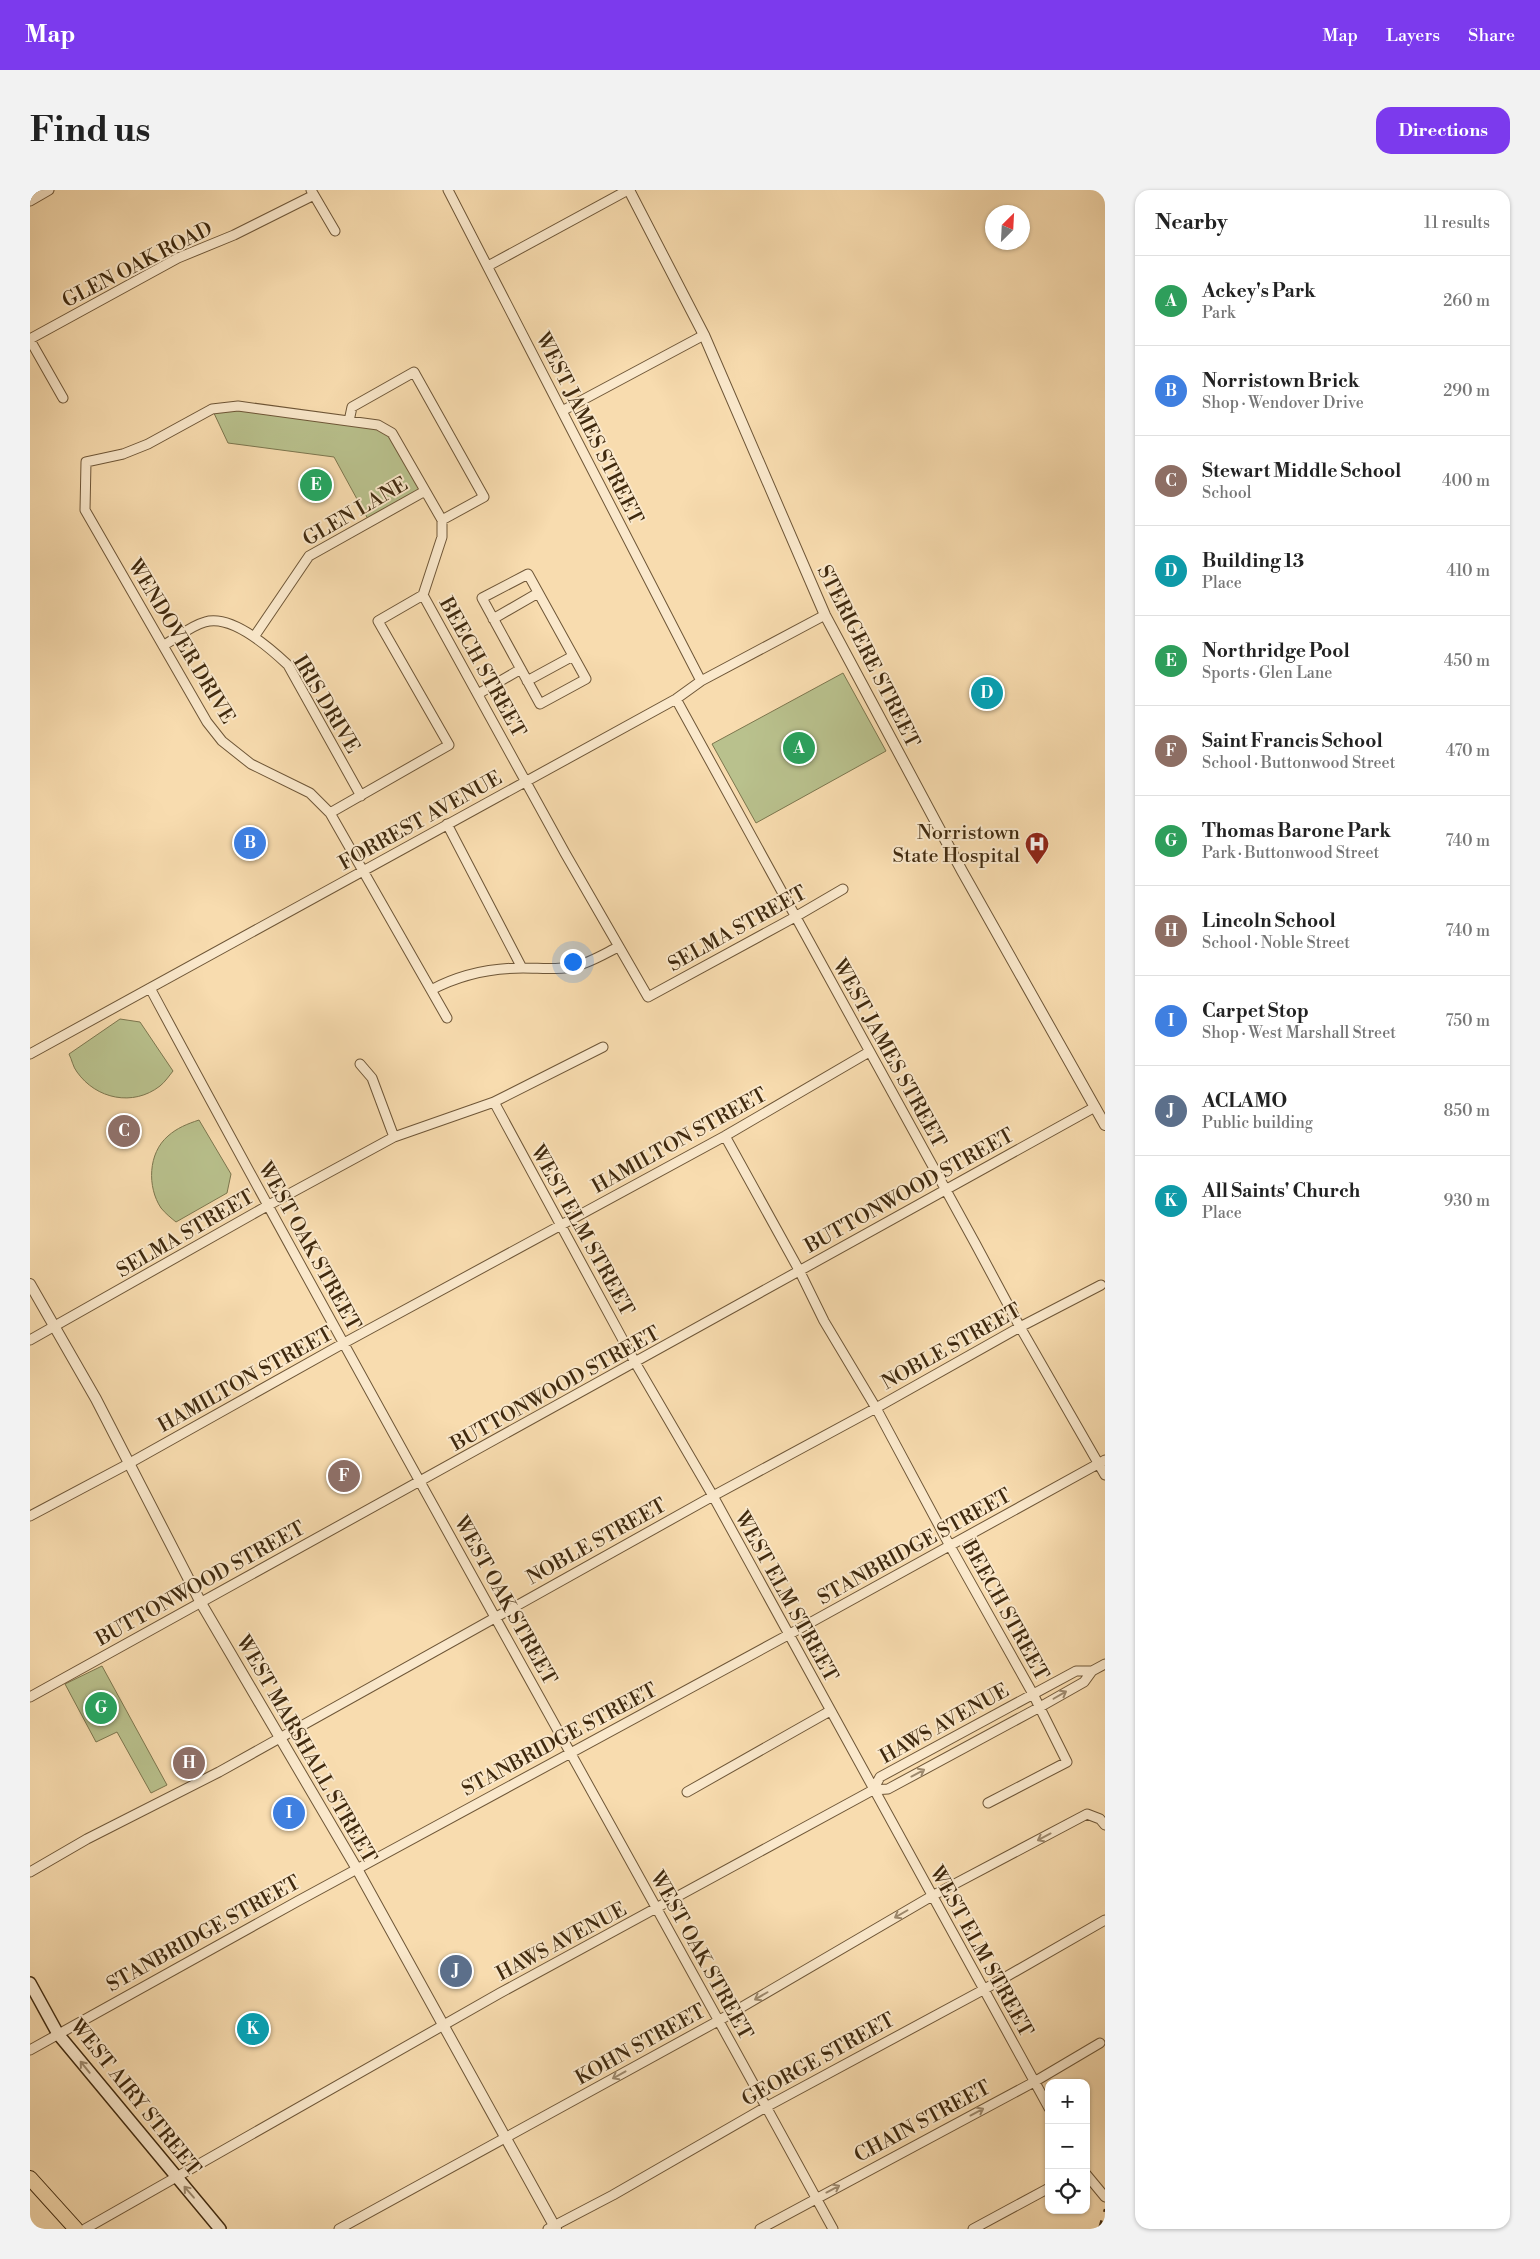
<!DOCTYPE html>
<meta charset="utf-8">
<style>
body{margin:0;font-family:"Libre Bodoni",serif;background:#f2f2f2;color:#222}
.controls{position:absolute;right:15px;bottom:15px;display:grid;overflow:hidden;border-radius:10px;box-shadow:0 1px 4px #0004}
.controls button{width:45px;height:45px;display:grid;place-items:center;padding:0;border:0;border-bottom:1px solid #e0e0e0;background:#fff;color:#222;font:25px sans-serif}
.compass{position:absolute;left:955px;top:15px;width:45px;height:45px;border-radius:50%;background:#fff;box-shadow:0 1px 4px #0004;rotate:24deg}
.you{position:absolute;left:542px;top:771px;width:18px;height:18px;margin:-12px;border:4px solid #fff;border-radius:50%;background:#1a73e8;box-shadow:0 0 0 8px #1a73e833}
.badge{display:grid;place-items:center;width:32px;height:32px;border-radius:50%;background:#7c3aed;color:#fff;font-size:16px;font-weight:700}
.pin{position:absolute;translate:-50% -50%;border:2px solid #fff;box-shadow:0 1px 5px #0006}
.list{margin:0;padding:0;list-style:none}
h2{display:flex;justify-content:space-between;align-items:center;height:65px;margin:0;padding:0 20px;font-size:21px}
h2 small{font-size:16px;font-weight:400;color:#767676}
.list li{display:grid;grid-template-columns:32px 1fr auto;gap:15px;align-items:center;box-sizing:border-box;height:90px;padding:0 20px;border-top:1px solid #e0e0e0}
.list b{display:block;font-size:19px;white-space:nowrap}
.list p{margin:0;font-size:16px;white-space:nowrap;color:#767676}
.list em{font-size:16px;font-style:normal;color:#767676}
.icon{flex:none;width:28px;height:28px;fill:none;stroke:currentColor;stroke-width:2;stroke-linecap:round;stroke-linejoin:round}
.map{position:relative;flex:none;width:1075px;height:2039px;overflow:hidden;border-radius:15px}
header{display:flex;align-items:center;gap:30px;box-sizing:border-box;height:70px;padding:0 25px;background:#7c3aed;color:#fff}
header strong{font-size:24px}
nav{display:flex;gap:28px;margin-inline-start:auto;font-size:18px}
.intro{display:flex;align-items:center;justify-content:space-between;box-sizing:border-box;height:120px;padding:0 30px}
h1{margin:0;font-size:35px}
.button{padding:12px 22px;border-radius:15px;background:#7c3aed;color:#fff;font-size:18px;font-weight:700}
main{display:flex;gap:30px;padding:0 30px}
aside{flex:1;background:#fff;border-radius:15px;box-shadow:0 1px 4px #0004}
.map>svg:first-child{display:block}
</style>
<header>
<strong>Map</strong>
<nav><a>Map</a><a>Layers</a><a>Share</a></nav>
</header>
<div class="intro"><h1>Find us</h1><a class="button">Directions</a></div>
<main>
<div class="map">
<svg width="1075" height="2039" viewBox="0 0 1075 2039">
<rect width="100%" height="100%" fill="#f8dcaf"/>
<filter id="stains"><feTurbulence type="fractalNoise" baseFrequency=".004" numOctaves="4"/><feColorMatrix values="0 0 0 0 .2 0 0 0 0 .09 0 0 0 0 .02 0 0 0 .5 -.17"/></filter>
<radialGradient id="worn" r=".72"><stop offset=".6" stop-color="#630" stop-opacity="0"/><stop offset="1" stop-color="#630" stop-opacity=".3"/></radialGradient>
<path fill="#b9c18d" stroke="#7c764e" d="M208,216l111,15 43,12 33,58 -56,30 -35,-64 -106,-14 -16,-34z
M813,483l43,78 -130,72 -44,-79z
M90,829l20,3 33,49c-4,5 -8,11 -13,15 -27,21 -64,13 -83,-14 -4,-5 -5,-12 -8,-18z
M169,930l32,54 -4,19 -51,29c-5,-4 -11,-9 -15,-14 -14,-21 -13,-55 7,-72 9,-8 19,-12 31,-16z
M72,1476l65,119 -16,8 -34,-61 -21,10 -31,-58z"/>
<path fill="#9ebab0" stroke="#788070" d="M290,278l11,25 -16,7 -4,-9 -9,3 -3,-7 9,-4 -4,-9z"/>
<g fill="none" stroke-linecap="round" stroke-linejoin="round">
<defs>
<path id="minor" d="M281,0l24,41
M418,0l253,491
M0,11l19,-11
M458,76l140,-76
M0,149l148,-81 56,-23 80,-40
M0,150l33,58
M532,221l142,-76
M319,231l3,-14 62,-35 70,125 -42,23
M498,384l58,105 -46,25 -58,-106z
M463,429l45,-26
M224,447l55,-81 116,-65
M134,455c13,-7 26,-19 41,-23 27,-8 65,26 83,43l73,131
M497,491l46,-25
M448,504l43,-25
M646,509l299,544 45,84 85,148
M300,623l119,-68 -71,-124 45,-26
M417,634l75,144
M120,798c223,416 457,826 683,1241
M401,800c28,-15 60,-22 92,-22 17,0 32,2 49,-1 16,-3 32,-13 46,-20
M417,828l-117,-205 -20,-20 -59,-29 -29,-23 -15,-19 -122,-212 1,-48 37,-8 25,-10 64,-35 26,-3 140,19 14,8 50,87v17l-19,58 142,258 83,144 147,-80 48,-28
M0,864l646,-355 25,-18 124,-66
M330,874l12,14 22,59
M464,912l142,262 77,132 336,612
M695,946l74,134 25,51 52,87 74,138 83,148 34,68 -79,41
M0,1150l237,-134 127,-69 100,-35 109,-55
M0,1326l98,-52 216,-121 381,-207 144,-84
M0,1507l1065,-590
M843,1600l7,-13 196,-106h16
M657,1602l143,-81
M0,1682l57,-33 132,-67 494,-276 163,-88 144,-81 81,-42
M0,1860l268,-149 490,-266 317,-175
M1056,1984l19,23
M55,2039l415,-236 373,-203 15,-1 152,-82 44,-25 8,-11 13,-7
M309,2039l379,-208 214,-125 155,-82 13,5 5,6
M518,2039l65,-34 153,-88 217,-117 122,-70
M730,2039l274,-147 66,-39
M943,2039l76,-41"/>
<path id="tertiary" d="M599,0l75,145 121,280 137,256 143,254
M0,1094l66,115 105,204 156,266 199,360"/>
<path id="secondary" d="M0,1793l28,51 162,195"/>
<path id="primary" d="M0,1988l46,51"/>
</defs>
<use href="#minor" stroke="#6e5637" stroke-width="11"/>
<use href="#tertiary" stroke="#6e5637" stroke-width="12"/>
<use href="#secondary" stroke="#402a0f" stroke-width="14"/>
<use href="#primary" stroke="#402a0f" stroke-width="16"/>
<use href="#minor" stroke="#fae8cb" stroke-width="9"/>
<use href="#tertiary" stroke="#fae8cb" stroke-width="10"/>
<use href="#secondary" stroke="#fae8cb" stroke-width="11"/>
<use href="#primary" stroke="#f8dcaf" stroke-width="14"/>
<path stroke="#402a0f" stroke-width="2.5" stroke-dasharray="9 9" stroke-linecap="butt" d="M1069,2039l6,-20"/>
</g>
<defs><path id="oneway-shaft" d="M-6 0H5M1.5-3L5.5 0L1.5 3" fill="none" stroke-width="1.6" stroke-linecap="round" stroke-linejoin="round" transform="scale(1.25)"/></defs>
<g stroke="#9d896d">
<use href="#oneway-shaft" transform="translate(1030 1505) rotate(-30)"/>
<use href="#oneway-shaft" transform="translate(888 1583) rotate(-28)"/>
<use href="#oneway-shaft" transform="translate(1014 1647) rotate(152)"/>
<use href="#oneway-shaft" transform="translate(871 1724) rotate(150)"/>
<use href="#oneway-shaft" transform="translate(731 1806) rotate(150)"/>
<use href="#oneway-shaft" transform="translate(55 1877) rotate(-129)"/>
<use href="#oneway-shaft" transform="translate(589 1885) rotate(151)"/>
<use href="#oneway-shaft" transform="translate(947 1922) rotate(-28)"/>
<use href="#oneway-shaft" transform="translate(803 1999) rotate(-28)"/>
<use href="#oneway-shaft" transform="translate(159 2002) rotate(-131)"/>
</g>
<defs>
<symbol id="hospital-pin" viewBox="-11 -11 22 30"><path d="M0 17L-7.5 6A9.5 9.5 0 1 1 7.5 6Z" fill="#8f2418" stroke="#fae8cb"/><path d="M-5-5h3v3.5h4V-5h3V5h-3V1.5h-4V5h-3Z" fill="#fff"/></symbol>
</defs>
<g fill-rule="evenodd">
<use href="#hospital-pin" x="993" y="640" width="28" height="38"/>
</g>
<g text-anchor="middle" stroke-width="4" stroke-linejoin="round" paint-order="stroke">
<g font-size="20" fill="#402a0f" stroke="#fae8cb">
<text transform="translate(107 74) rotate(-27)" y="7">GLEN OAK ROAD</text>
<text transform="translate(560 238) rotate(63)" y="7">WEST JAMES STREET</text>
<text transform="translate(325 321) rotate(-30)" y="7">GLEN LANE</text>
<text transform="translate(152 451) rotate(59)" y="7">WENDOVER DRIVE</text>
<text transform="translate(839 466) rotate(63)" y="7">STERIGERE STREET</text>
<text transform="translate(453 477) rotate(61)" y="7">BEECH STREET</text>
<text transform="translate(297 514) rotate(59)" y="7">IRIS DRIVE</text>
<text transform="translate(390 630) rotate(-29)" y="7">FORREST AVENUE</text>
<text transform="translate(707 738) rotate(-29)" y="7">SELMA STREET</text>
<text transform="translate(860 863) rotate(61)" y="7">WEST JAMES STREET</text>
<text transform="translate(649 950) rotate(-29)" y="7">HAMILTON STREET</text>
<text transform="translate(879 1000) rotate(-29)" y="7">BUTTONWOOD STREET</text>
<text transform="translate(553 1040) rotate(61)" y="7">WEST ELM STREET</text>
<text transform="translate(155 1043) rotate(-30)" y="7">SELMA STREET</text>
<text transform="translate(280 1056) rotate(61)" y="7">WEST OAK STREET</text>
<text transform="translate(921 1156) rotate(-29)" y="7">NOBLE STREET</text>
<text transform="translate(215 1189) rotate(-29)" y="7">HAMILTON STREET</text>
<text transform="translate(525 1198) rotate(-29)" y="7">BUTTONWOOD STREET</text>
<text transform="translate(566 1351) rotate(-29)" y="7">NOBLE STREET</text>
<text transform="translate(884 1356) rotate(-29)" y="7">STANBRIDGE STREET</text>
<text transform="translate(170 1393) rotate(-29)" y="7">BUTTONWOOD STREET</text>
<text transform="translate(757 1406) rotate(61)" y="7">WEST ELM STREET</text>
<text transform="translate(476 1410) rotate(61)" y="7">WEST OAK STREET</text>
<text transform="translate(976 1420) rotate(61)" y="7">BEECH STREET</text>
<text transform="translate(914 1533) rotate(-29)" y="7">HAWS AVENUE</text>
<text transform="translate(529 1549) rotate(-28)" y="7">STANBRIDGE STREET</text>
<text transform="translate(277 1559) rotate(60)" y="7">WEST MARSHALL STREET</text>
<text transform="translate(173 1743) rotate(-29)" y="7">STANBRIDGE STREET</text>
<text transform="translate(531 1751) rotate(-28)" y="7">HAWS AVENUE</text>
<text transform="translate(952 1761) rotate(61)" y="7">WEST ELM STREET</text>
<text transform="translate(672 1765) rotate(61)" y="7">WEST OAK STREET</text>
<text transform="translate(610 1854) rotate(-29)" y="7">KOHN STREET</text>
<text transform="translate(788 1869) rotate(-29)" y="7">GEORGE STREET</text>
<text transform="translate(106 1907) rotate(51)" y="7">WEST AIRY STREET</text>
<text transform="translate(892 1931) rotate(-28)" y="7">CHAIN STREET</text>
</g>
<g font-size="20" fill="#402a0f" stroke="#fae8cb" text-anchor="end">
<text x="990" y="649">Norristown<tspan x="990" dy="23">State Hospital</tspan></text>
</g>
</g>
<rect width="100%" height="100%" filter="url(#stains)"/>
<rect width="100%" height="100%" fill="url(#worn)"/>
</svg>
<div class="controls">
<button>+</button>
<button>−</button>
<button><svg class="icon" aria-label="locate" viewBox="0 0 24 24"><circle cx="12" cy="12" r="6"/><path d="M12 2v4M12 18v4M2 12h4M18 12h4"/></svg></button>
</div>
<svg class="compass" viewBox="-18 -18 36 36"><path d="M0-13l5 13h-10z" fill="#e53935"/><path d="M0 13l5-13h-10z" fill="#767676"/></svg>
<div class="you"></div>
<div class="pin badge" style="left:769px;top:558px;background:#2e9e5b">A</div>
<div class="pin badge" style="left:220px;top:653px;background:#3f7fe0">B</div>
<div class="pin badge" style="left:94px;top:941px;background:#8d6e63">C</div>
<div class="pin badge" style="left:957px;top:503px;background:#0f9aa8">D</div>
<div class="pin badge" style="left:286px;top:295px;background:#2e9e5b">E</div>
<div class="pin badge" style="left:314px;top:1286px;background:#8d6e63">F</div>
<div class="pin badge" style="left:71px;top:1518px;background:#2e9e5b">G</div>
<div class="pin badge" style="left:159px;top:1573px;background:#8d6e63">H</div>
<div class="pin badge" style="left:259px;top:1623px;background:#3f7fe0">I</div>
<div class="pin badge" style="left:426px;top:1781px;background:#5c6f8a">J</div>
<div class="pin badge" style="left:223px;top:1839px;background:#0f9aa8">K</div>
</div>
<aside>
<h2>Nearby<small>11 results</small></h2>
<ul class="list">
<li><span class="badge" style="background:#2e9e5b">A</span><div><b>Ackey's Park</b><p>Park</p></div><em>260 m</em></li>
<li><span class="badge" style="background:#3f7fe0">B</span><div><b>Norristown Brick</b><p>Shop · Wendover Drive</p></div><em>290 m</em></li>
<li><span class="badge" style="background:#8d6e63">C</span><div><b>Stewart Middle School</b><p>School</p></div><em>400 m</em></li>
<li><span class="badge" style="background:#0f9aa8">D</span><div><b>Building 13</b><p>Place</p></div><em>410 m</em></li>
<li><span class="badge" style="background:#2e9e5b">E</span><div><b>Northridge Pool</b><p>Sports · Glen Lane</p></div><em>450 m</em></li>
<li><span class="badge" style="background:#8d6e63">F</span><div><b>Saint Francis School</b><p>School · Buttonwood Street</p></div><em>470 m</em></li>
<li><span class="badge" style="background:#2e9e5b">G</span><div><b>Thomas Barone Park</b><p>Park · Buttonwood Street</p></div><em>740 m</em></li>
<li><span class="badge" style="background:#8d6e63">H</span><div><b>Lincoln School</b><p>School · Noble Street</p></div><em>740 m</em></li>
<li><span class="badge" style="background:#3f7fe0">I</span><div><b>Carpet Stop</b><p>Shop · West Marshall Street</p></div><em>750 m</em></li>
<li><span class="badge" style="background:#5c6f8a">J</span><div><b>ACLAMO</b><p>Public building</p></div><em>850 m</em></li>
<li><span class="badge" style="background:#0f9aa8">K</span><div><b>All Saints' Church</b><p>Place</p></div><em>930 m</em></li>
</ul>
</aside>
</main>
